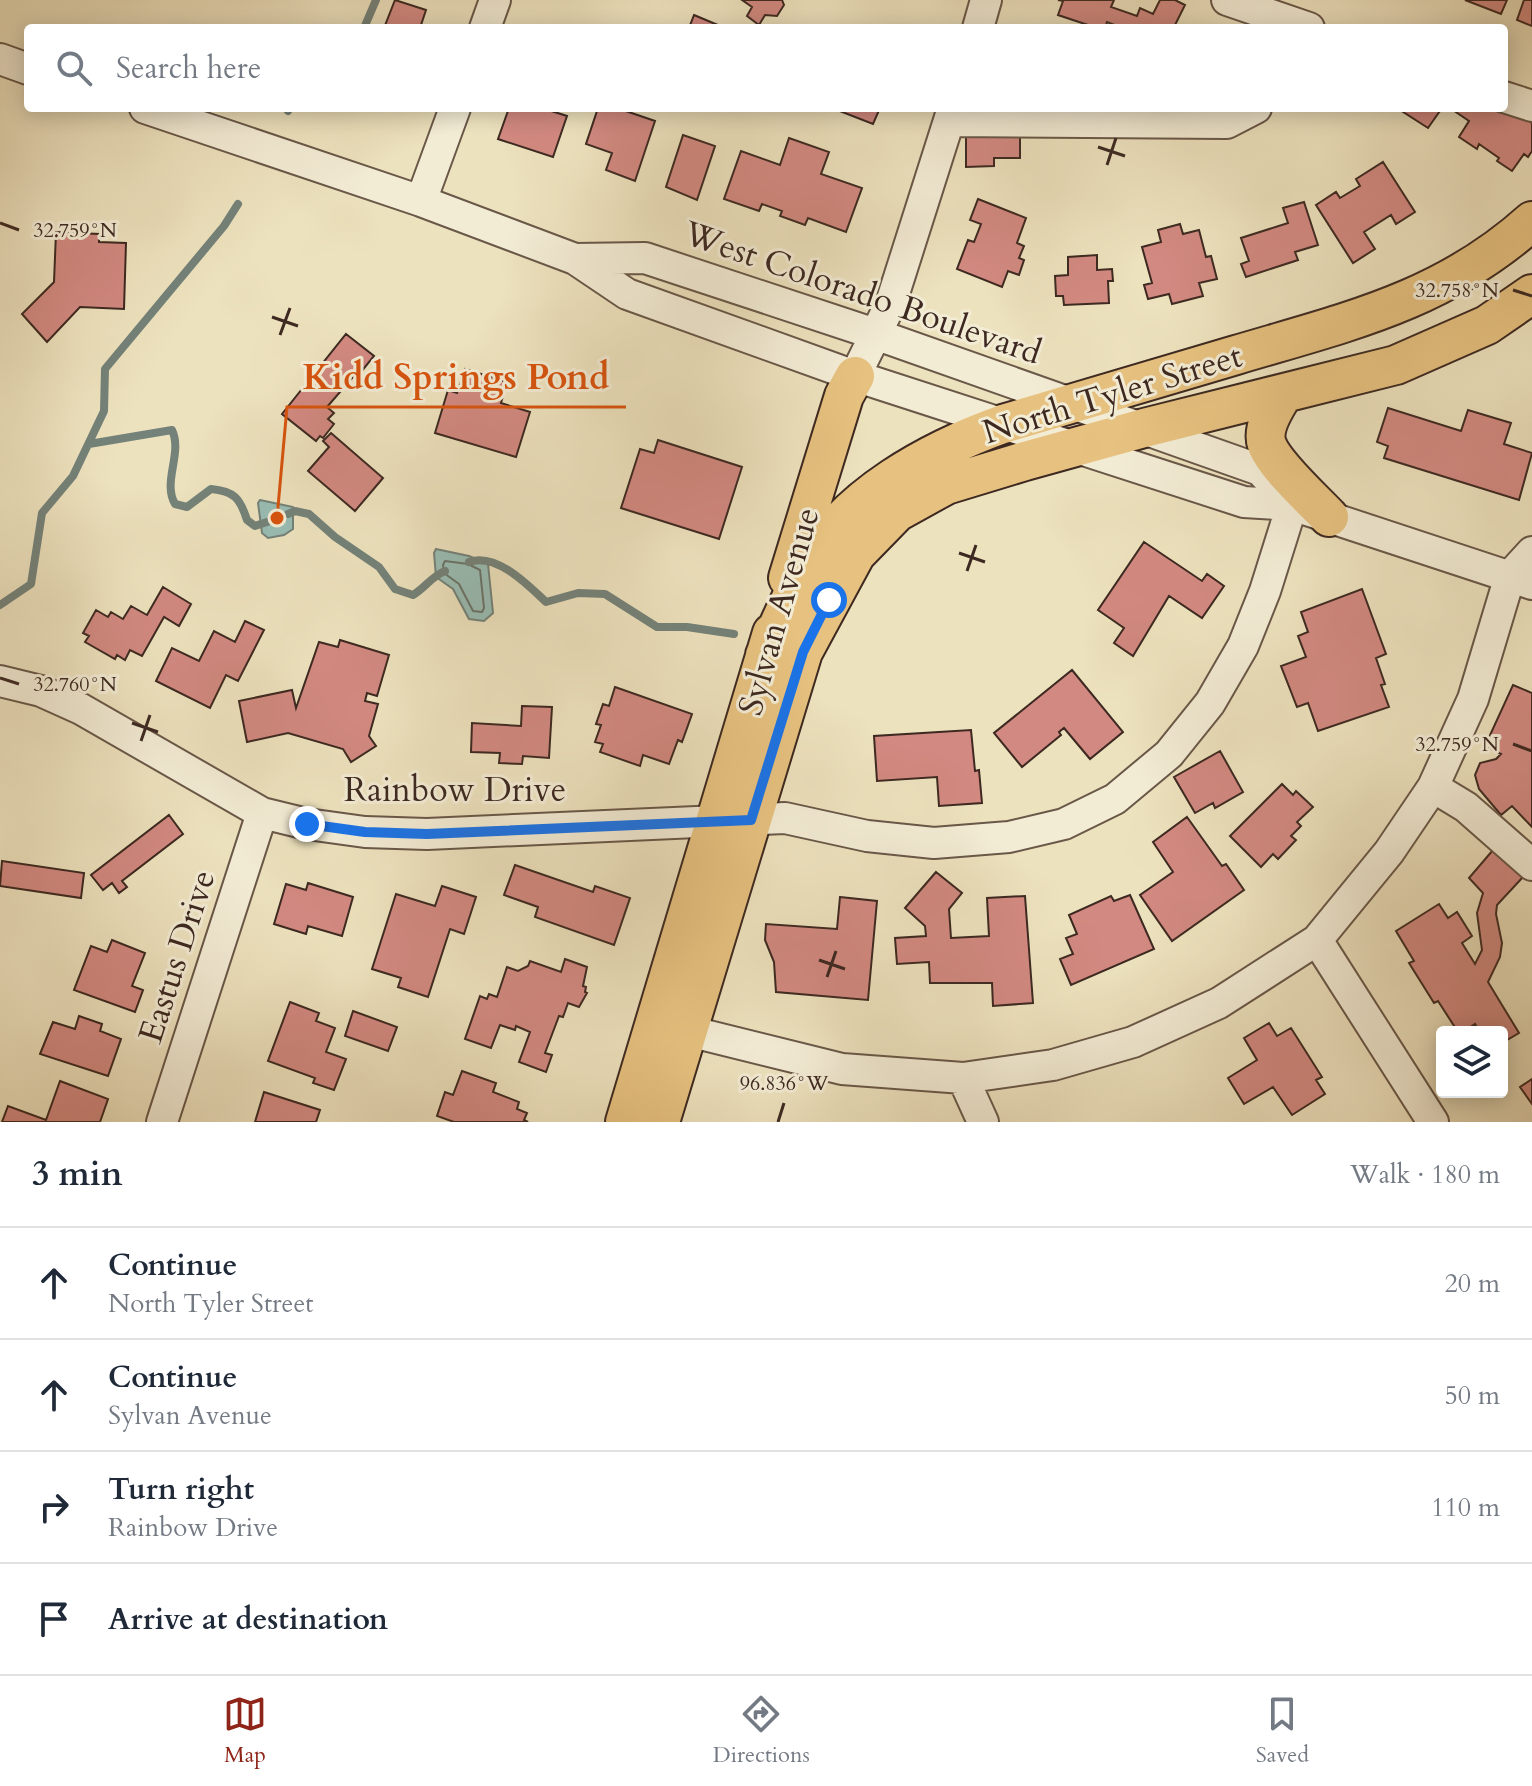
<!DOCTYPE html>
<meta charset="utf-8">
<style>
body{margin:0;font-family:Cardo,serif;background:#f6f6f7;color:#1f2937}
.controls{position:absolute;right:24px;bottom:24px;display:grid;overflow:hidden;border-radius:8px;box-shadow:0 4px 20px #0003}
.controls button{width:72px;height:72px;display:grid;place-items:center;padding:0;border:0;border-bottom:2px solid #e0e1e3;background:#fff;color:#1f2937;font:40px sans-serif}
.stop{position:absolute;width:24px;height:24px;margin:-18px;border:6px solid #1a73e8;border-radius:50%;background:#fff}
.stop.end{background:#1a73e8;border-color:#fff;box-shadow:0 2px 8px #0008}
.list{margin:0;padding:0;list-style:none}
h2{display:flex;justify-content:space-between;align-items:center;height:104px;margin:0;padding:0 32px;font-size:34px}
h2 small{font-size:26px;font-weight:400;color:#747a83}
.list li{display:grid;grid-template-columns:52px 1fr auto;gap:24px;align-items:center;box-sizing:border-box;height:112px;padding:0 32px;border-top:2px solid #e0e1e3}
.list b{display:block;font-size:30px;white-space:nowrap}
.list p{margin:0;font-size:26px;white-space:nowrap;color:#747a83}
.list em{font-size:26px;font-style:normal;color:#747a83}
.icon{flex:none;width:44px;height:44px;fill:none;stroke:currentColor;stroke-width:2;stroke-linecap:round;stroke-linejoin:round}
.map{position:relative;flex:none;width:1532px;height:1122px;overflow:hidden}
.search{position:absolute;background:#fff;box-shadow:0 4px 20px #0003;left:24px;right:24px;top:24px;height:88px;display:flex;align-items:center;gap:20px;box-sizing:border-box;padding:0 28px;border-radius:8px;color:#747a83;font-size:30px}
.sheet{height:552px;background:#fff}
nav{display:flex;justify-content:space-around;align-items:center;box-sizing:border-box;height:112px;border-top:2px solid #e0e1e3;background:#fff;font-size:22px;color:#747a83}
nav a{display:grid;justify-items:center;gap:4px}
nav .on{color:#8f2418}
.map>svg:first-child{display:block}
</style>
<div class="map">
<svg width="1532" height="1122" viewBox="0 0 1532 1122">
<rect width="100%" height="100%" fill="#ede2be"/>
<filter id="stains"><feTurbulence type="fractalNoise" baseFrequency=".0025" numOctaves="4"/><feColorMatrix values="0 0 0 0 .2 0 0 0 0 .09 0 0 0 0 .02 0 0 0 .5 -.17"/></filter>
<radialGradient id="worn" r=".72"><stop offset=".6" stop-color="#630" stop-opacity="0"/><stop offset="1" stop-color="#630" stop-opacity=".3"/></radialGradient>
<path fill="#99bdb4" stroke="#748279" stroke-width="2" d="M260,500l33,7v22l-9,6 -16,3 -6,-5 -4,-30z
M436,549l33,7 19,8 5,49 -9,8 -15,-2 -16,-30 -17,-12 -2,-24z"/>
<g fill="none" stroke-linecap="round" stroke-linejoin="round">
<path stroke="#6b736a" stroke-width="2" d="M445,561l23,3 12,6 4,38 -2,4 -9,-1 -14,-27 -15,-11 -1,-8z"/>
<path stroke="#748279" stroke-width="8" d="M364,28l12,-28
M288,111l2,-3
M89,444l83,-14c11,23 -10,52 3,74l12,3 24,-18c23,2 29,9 36,31l8,6 12,-4
M288,514l7,-3 14,3 26,23 44,30 16,22 18,6c12,-7 19,-19 32,-24
M469,562c27,-10 59,23 77,40l32,-9 27,1 52,33h30l47,7
M0,605l31,-21 11,-71 31,-37 31,-65 1,-42 119,-143 14,-22"/>
</g>
<path fill="#d28981" stroke="#3d2921" stroke-width="2" d="M395,0l31,10 -6,18h-36z
M742,0h40l2,5 -7,11 -12,-1 -6,10 -12,-9 5,-9z
M1058,0h56l-3,7 26,9 3,-8 13,6 7,-14h15l10,5 -11,22 -52,1 -15,-6 -2,6h-8l-39,-13 5,-14z
M1465,0h42l-6,14z
M1524,0h8v26l-15,-6z
M694,15l31,13h-36z
M509,108h33l25,8 -14,41 -55,-18z
M598,108h19l38,13 -20,60 -29,-11 6,-17 -26,-9z
M832,108h48l-7,16z
M1397,108h45l-14,20z
M1450,108h39l6,2 2,-2 9,6 3,-6 23,15v28l-4,6 -4,-3 -12,17 -15,-10 2,-3 -20,-14 -2,5 -18,-12 10,-16z
M1020,131v27h-26v8l-28,1v-33z
M683,135l32,11 -18,54 -31,-13z
M789,138l40,14 -8,22 41,14 -16,44 -38,-14 -3,7 -25,-9 2,-5 -20,-7 -3,7 -35,-12 17,-48 39,14z
M1383,162l32,50 -19,12 -5,-9 -27,17 11,17 -22,14 -37,-58 20,-13 4,6 20,-12 -4,-7z
M978,199l48,19 -9,25 7,3 -5,12 5,2 -5,15 -11,-4 -6,16 -45,-18 11,-29 6,2 7,-18 -11,-4z
M1304,202l14,43 -23,7 3,8 -52,17 -5,-13 8,-3 -8,-23 47,-15 -5,-15z
M1180,224l3,10 16,-4 7,27 5,-1 6,23 -18,4 4,13 -31,8 -3,-10 -21,5 -4,-14 8,-2 -10,-36 19,-5 -3,-12z
M56,232l43,2v8l27,1 -2,66 -44,-2 -33,35 -25,-28 32,-32z
M1097,255v15l15,-1 1,12h-5l1,22 -45,2 -1,-9h-7l-1,-20 13,-1v-18z
M346,334l28,22 -13,16 -2,-2 -32,37 7,6 -6,6 6,5 -11,14 -3,-2 -4,5 -34,-27z
M465,369l42,13 -6,21 29,9 -14,45 -81,-24 13,-43 9,3z
M1388,408l73,23 7,-21 43,13 -7,21 28,9 -13,47 -135,-42 4,-12 -11,-4z
M331,433l52,45 -28,33 -47,-40 21,-24 -6,-6z
M658,440l84,27 -23,72 -98,-31 19,-59 14,4z
M1144,542l58,39 5,-7 17,12 -22,32 -33,-22 -36,60 -19,-13 10,-15 -26,-18z
M163,587l28,17 -12,22 -15,-9 -22,39 -12,-6 -5,10 -8,-5 -2,4 -30,-17 4,-6 -6,-3 13,-23 12,7 3,-5 12,7 8,-13 16,9z
M1362,589l24,65 -10,4 9,26 -4,1 8,22 -71,24 -10,-28 -11,4 -16,-41 25,-9 -8,-21 10,-4 -7,-20z
M245,621l19,9 -26,51 -12,-6 -16,33 -54,-27 16,-33 27,13 15,-30 21,11z
M340,640l49,15 -12,41 -10,-3 -2,8 13,3 -9,32 7,10 -25,16 -8,-13 -55,-16 -41,9 -8,-41 53,-11 4,18 23,-66 19,5z
M1072,670l51,62 -33,27 -26,-31 -5,4 2,3 -39,32 -28,-34z
M1513,685l19,8v134l-20,-21 -11,9 -22,-26 -4,-14 5,-12 16,-4 5,-5 -16,-8z
M615,687l77,27 -10,28 -4,-2 -9,24 -26,-9 -3,11 -40,-14 3,-8 -8,-2 6,-17 -5,-1 7,-20 6,2z
M522,706l30,1 -3,51 -26,-2 -1,8 -23,-1 1,-10 -29,-1 1,-29 49,3z
M971,730l4,41 4,-1 3,33 -43,3 -2,-29 -60,4 -3,-45z
M1220,751l23,41 -28,16 -2,-5 -18,10 -21,-36z
M1282,784l11,11 3,-4 17,16 -16,15 4,4 -10,10 5,4 -18,19 -5,-5 -12,13 -31,-31z
M169,815l14,19 -61,47 5,6 -8,6 -7,-10 -9,7 -12,-15z
M1187,817l35,49 4,-2 18,26 -72,51 -32,-46 33,-23 -20,-30z
M1493,850l30,27 -26,28 -1,9 6,29 -2,14 -12,25 31,51 -17,10v-11h-22l-5,-8 -12,8h-5l-20,-31 -4,2 -25,-40 5,-2 -18,-30 43,-27 9,14 9,-6 15,24 -10,7 13,21 7,-14 -5,-37 6,-20 -14,-15z
M2,861l82,12 -3,25 -81,-12z
M515,865l78,27 2,-6 35,12 -16,47 -79,-28 3,-10 -34,-12z
M936,872l26,21 -13,16 2,29 38,-2 -2,-38 38,-2 8,107 -40,3 -1,-23h-62l-1,-21 -32,2 -2,-26 31,-2 -1,-10 -20,-18z
M308,883l45,14 -11,39 -34,-10 -2,8 -32,-10 12,-40 20,6z
M442,886l34,11 -12,37 -14,-5 -22,68 -30,-10 3,-9 -29,-9 24,-75 39,12z
M1130,895l24,54 -83,36 -11,-26 13,-5 -7,-16 11,-4 -8,-19 42,-19 3,5z
M840,897l37,4 -9,99 -92,-8 -2,-30 -9,-22 1,-16 71,5z
M112,940l33,13 -13,33 11,4 -8,22 -61,-22 17,-44 16,6z
M565,959l22,8 -4,19 3,1 -1,5 2,1 -8,14 -11,-4 -5,14 -4,-1 -14,37 7,2 -6,17 -27,-10 11,-30 -14,-6 -1,4 -15,-5 -9,23 -26,-9 15,-43 7,3 2,-5 8,3 10,-30 11,4 10,-5 2,-5 31,11z
M290,1002l29,11 -3,8 19,7 -9,24 20,7 -12,31 -21,-7 2,-5 -47,-17z
M353,1011l44,16 -9,24 -43,-15z
M79,1016l23,8 -2,7 21,8 -13,37 -68,-22 13,-32 22,7z
M1269,1023l8,13 14,-8 31,49 -6,3 9,14 -33,21 -19,-28 -29,17 -16,-26 29,-18 -13,-22z
M462,1071l34,12 -3,9 26,10 -2,7 10,4 -3,7 4,2h-74l-17,-6 8,-24 8,3z
M1532,1079v25l-12,-17z
M60,1081l48,18 -8,23h-98l6,-16 38,14z
M264,1092l56,18 -4,12h-61z"/>
<g fill="none" stroke-linecap="round" stroke-linejoin="round">
<defs>
<path id="minor" d="M1227,0l82,28
M485,28l10,-28
M978,28l8,-28
M0,59l28,10
M1504,97l28,9
M145,108l276,93 154,58 52,35 228,82 389,126 48,3 240,79
M949,121l278,2 29,-15
M421,201l34,-93
M575,259l70,-1 230,76 385,136 28,30
M855,376l36,-73 62,-195
M0,681l41,10 40,18 181,104 45,11 58,8 62,2 358,-16 82,18 67,7 75,-6 55,-13 51,-25 54,-45 41,-51 33,-57 22,-55 27,-86
M1433,787l33,20 66,58
M1317,940l116,182
M668,1026l174,43 121,9 90,-13 80,-23 86,-39 98,-63 72,-88 44,-65 40,-88 37,-123 22,-24
M963,1078l20,44
M162,1122l100,-309"/>
<path id="major" d="M1284,393c-9,14 -23,35 -17,52 8,21 46,55 62,72
M788,578l56,-182 11,-20
M765,655c14,-30 27,-61 42,-89 39,-71 124,-116 196,-142 78,-23 156,-46 233,-69 111,-33 207,-54 296,-134
M625,1122l147,-489
M660,1122l143,-470 53,-98 41,-42 49,-27 79,-24 119,-33 252,-63 91,-40 45,-31"/>
</defs>
<use href="#minor" stroke="#695748" stroke-width="34"/>
<use href="#major" stroke="#3d2921" stroke-width="42"/>
<use href="#minor" stroke="#f3ecd5" stroke-width="30"/>
<use href="#major" stroke="#e6c17f" stroke-width="38"/>
</g>
<g fill="none" stroke-linecap="round" stroke-linejoin="round">
<path stroke="#1a73e8" stroke-width="10" d="M307,824l58,8 62,2 324,-14 52,-168 26,-52"/>
</g>
<path fill="none" stroke="#3d2921" stroke-width="3" d="M1098,147l27,9M1107,165l9,-27M0,223l19,7M1513,290l19,6M272,317l26,9M280,335l10,-27M959,553l26,9M967,571l9,-26M0,678l19,6M132,723l26,9M141,741l9,-26M1513,744l19,7M819,960l26,9M827,977l9,-26M778,1122l6,-19"/>
<g text-anchor="middle" stroke-width="6" stroke-linejoin="round" paint-order="stroke">
<g font-size="34" fill="#3d2921" stroke="#f3ecd5">
<text transform="translate(863 292) rotate(19)" y="12">West Colorado Boulevard</text>
<text transform="translate(1112 393) rotate(-17)" y="12">North Tyler Street</text>
<text transform="translate(778 611) rotate(-74)" y="12">Sylvan Avenue</text>
<text x="455" y="801">Rainbow Drive</text>
<text transform="translate(176 956) rotate(-72)" y="12">Eastus Drive</text>
</g>
</g>
<g font-size="20" text-anchor="middle" fill="#3d2921" stroke="#f3ecd5" stroke-width="6" stroke-linejoin="round" paint-order="stroke">
<text x="75" y="237">32.759°N</text>
<text x="1457" y="297">32.758°N</text>
<text x="75" y="691">32.760°N</text>
<text x="1457" y="751">32.759°N</text>
<text x="784" y="1090">96.836°W</text>
</g>
<path fill="none" stroke="#d7540e" stroke-width="3" d="M277 518L287 407H626"/>
<circle fill="#d7540e" stroke="#f3ecd5" stroke-width="3" cx="277" cy="518" r="8"/>
<g font-size="36" text-anchor="middle" font-weight="bold" fill="#d7540e" stroke="#f3ecd5" stroke-width="6" stroke-linejoin="round" paint-order="stroke">
<text x="456" y="389">Kidd Springs Pond</text>
</g>
<rect width="100%" height="100%" filter="url(#stains)"/>
<rect width="100%" height="100%" fill="url(#worn)"/>
</svg>
<div class="controls">
<button><svg class="icon" aria-label="layers" viewBox="0 0 24 24"><path d="M12 4l9 5-9 5-9-5zM3 14l9 5 9-5"/></svg></button>
</div>
<div class="stop" style="left:829px;top:600px"></div>
<div class="stop end" style="left:307px;top:824px"></div>
<div class="search"><svg class="icon" aria-label="search" viewBox="0 0 24 24"><circle cx="10" cy="10" r="6"/><path d="M15 15l6 6"/></svg>Search here</div>
</div>
<section class="sheet">
<h2>3 min<small>Walk · 180 m</small></h2>
<ul class="list">
<li><svg class="icon" aria-label="ahead" viewBox="0 0 24 24"><path d="M12 20V5M6 11l6-6 6 6"/></svg><div><b>Continue</b><p>North Tyler Street</p></div><em>20 m</em></li>
<li><svg class="icon" aria-label="ahead" viewBox="0 0 24 24"><path d="M12 20V5M6 11l6-6 6 6"/></svg><div><b>Continue</b><p>Sylvan Avenue</p></div><em>50 m</em></li>
<li><svg class="icon" aria-label="right" viewBox="0 0 24 24"><path d="M7 20v-9h11M14 6l5 5-5 5"/></svg><div><b>Turn right</b><p>Rainbow Drive</p></div><em>110 m</em></li>
<li><svg class="icon" aria-label="arrive" viewBox="0 0 24 24"><path d="M6 21V4h12l-3 4 3 4H6"/></svg><div><b>Arrive at destination</b></div></li>
</ul>
</section>
<nav>
<a class="on"><svg class="icon" aria-label="map" viewBox="0 0 24 24"><path d="M3 6l6-2 6 2 6-2v14l-6 2-6-2-6 2zM9 4v14M15 6v14"/></svg>Map</a>
<a><svg class="icon" aria-label="directions" viewBox="0 0 24 24"><path d="M12 3l9 9-9 9-9-9zM9 14v-3h6M13 9l2 2-2 2"/></svg>Directions</a>
<a><svg class="icon" aria-label="saved" viewBox="0 0 24 24"><path d="M7 4h10v16l-5-4-5 4z"/></svg>Saved</a>
</nav>
